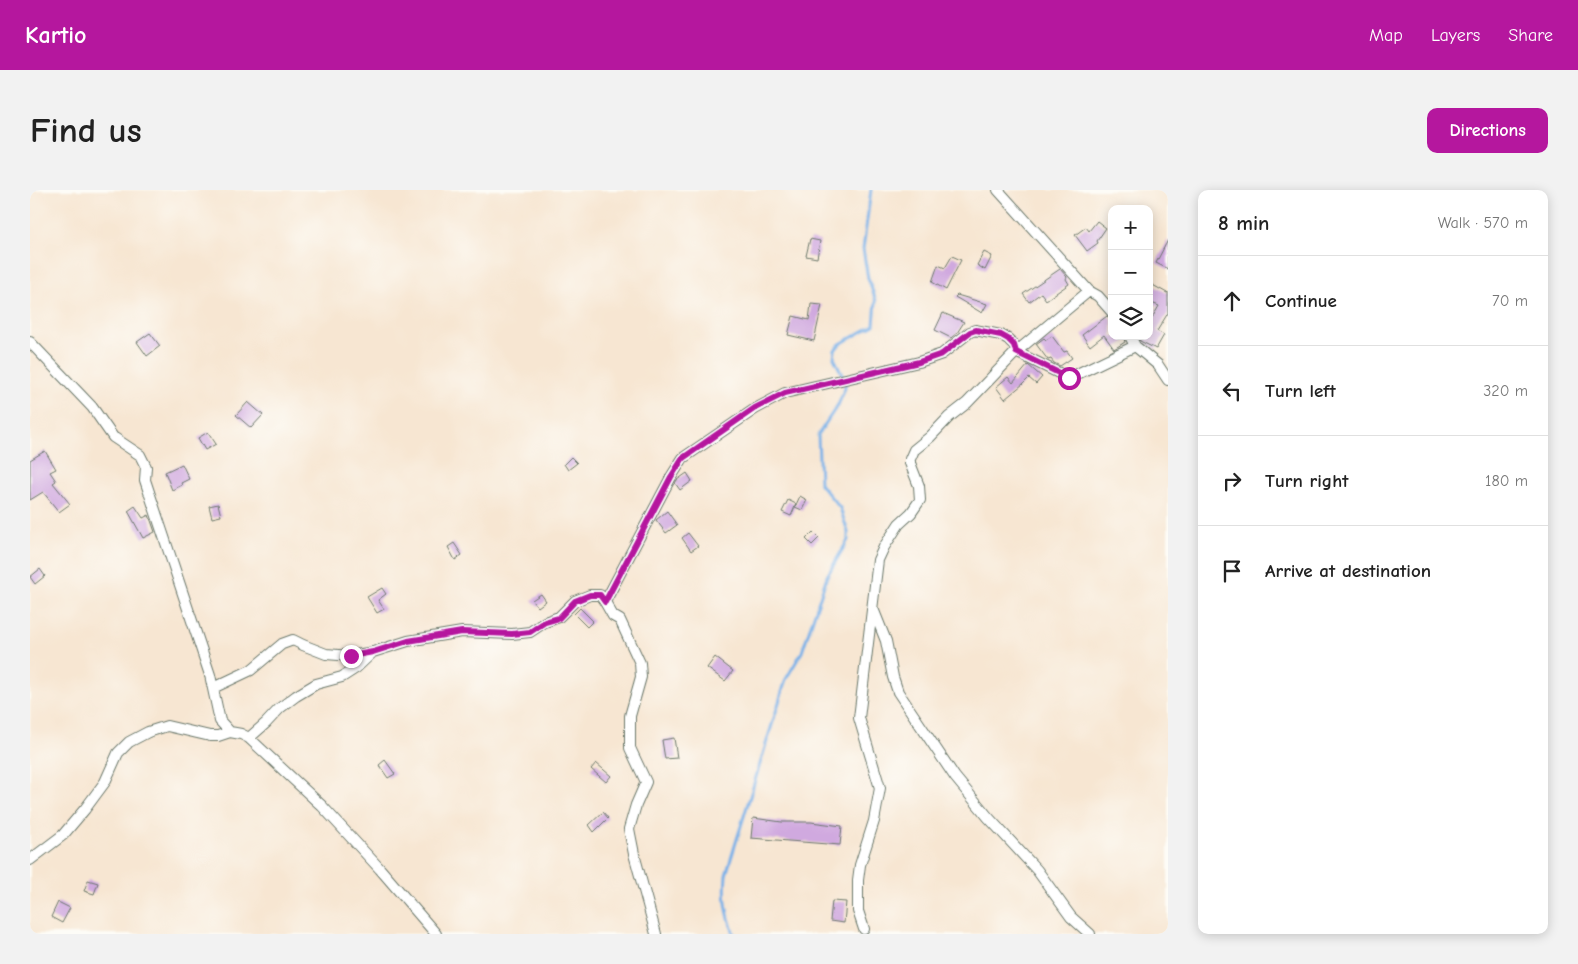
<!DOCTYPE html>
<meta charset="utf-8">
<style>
body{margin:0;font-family:"Comic Neue",sans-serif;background:#f2f2f2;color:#222}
.controls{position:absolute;right:15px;top:15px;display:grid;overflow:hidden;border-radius:10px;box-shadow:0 2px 12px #0003}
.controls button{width:45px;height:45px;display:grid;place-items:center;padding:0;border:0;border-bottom:1px solid #e0e0e0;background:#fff;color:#222;font:25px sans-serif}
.stop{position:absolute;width:15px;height:15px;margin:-11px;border:4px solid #b5179e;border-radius:50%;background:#fff}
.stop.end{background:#b5179e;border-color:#fff;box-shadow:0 1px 5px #0008}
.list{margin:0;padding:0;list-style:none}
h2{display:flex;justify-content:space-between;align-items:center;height:65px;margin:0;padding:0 20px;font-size:21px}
h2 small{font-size:16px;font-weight:400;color:#767676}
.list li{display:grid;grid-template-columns:32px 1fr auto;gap:15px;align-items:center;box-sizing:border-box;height:90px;padding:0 20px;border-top:1px solid #e0e0e0}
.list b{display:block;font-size:19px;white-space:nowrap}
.list em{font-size:16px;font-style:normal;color:#767676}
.icon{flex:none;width:28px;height:28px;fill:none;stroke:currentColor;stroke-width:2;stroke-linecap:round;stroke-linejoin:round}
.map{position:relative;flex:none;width:1138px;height:744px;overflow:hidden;border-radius:10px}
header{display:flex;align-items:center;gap:30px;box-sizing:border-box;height:70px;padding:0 25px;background:#b5179e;color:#fff}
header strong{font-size:24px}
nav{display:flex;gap:28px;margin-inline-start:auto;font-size:18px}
.intro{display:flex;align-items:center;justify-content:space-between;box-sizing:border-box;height:120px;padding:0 30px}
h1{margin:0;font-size:35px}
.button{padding:12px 22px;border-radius:10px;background:#b5179e;color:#fff;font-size:18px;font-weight:700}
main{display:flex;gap:30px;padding:0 30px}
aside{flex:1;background:#fff;border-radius:10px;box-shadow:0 2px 12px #0003}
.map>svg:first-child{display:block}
</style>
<header>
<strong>Kartio</strong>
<nav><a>Map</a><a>Layers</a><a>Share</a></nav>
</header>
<div class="intro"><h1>Find us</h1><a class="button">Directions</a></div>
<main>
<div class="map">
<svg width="1138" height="744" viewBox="0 0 1138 744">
<rect width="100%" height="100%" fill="#fdfcf7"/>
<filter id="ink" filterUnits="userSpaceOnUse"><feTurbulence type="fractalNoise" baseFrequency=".02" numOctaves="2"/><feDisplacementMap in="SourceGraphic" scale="10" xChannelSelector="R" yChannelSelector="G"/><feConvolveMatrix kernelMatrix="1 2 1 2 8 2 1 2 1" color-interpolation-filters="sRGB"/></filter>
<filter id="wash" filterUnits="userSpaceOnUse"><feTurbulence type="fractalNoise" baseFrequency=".0096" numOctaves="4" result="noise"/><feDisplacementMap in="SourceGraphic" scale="20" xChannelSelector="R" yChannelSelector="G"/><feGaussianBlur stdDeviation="1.12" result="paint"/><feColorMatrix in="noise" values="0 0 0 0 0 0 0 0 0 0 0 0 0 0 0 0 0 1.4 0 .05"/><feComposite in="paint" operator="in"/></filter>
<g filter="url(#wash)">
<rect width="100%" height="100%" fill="#f7e6d2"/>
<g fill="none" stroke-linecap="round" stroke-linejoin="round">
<path stroke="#79b1e8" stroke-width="3" d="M704,744c-8,-22 -10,-36 -8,-59l60,-196 16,-27 25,-76 21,-36v-8l-8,-24 -20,-24 -2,-49 21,-32 6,-15v-8l-11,-22 1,-8 5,-6 34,-19 2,-24 -8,-23 -5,-29 8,-59"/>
</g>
<g id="blocks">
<path fill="#d0a9df" d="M1067,31l9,7 -9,13 1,2 -11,8 -12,-16 11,-8 3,4z
M780,49l10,2 -3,17 -11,-2z
M1138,50v29l-12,-6z
M954,62l8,4 -7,14 -8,-5z
M922,66l9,4 -15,30 -14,-8 6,-17 7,3z
M1030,79l7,8 -1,2 3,5 -23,16 -5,-7 -12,9 -6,-8z
M1119,93l18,10 1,-1v21l-11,18 7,4 -8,14 -16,-8 -2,-5h11v-13l10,-17 -10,-4z
M927,105l30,9 -5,9 -27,-16z
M781,114l11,1 -8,36 -26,-6 5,-19 16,4z
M913,123l21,9 -7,11 -6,5 -16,-8z
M1077,126l5,3v17h11l2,6 -11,7 -10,-14 -14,11 -8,-11z
M120,143l10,13 -13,10 -10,-14z
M1022,146l12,16 3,-1 5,7 -12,8 -6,-3 -3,-4 -3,1 -12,-16 8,-6 2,2z
M998,175l14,12 -6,7 -7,-6 -6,6 -18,15 -9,-12 12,-10 5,6z
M218,212l15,13 -12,13 -15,-13z
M178,242l8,12 -11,6 -7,-12z
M15,261l11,18 -6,3 6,9 -3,2 17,21 -11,8 -16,-20 -13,8v-40z
M541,267l6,6 -9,7 -4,-6z
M152,274l7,15 -8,4 1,2 -10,5 -7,-18z
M657,283l5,8 -12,9 -5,-7 2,-3z
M770,306l7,4 -5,10 -7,-3z
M758,310l8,4 -5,12 -9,-4z
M188,314l3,12 -9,2 -3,-12z
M105,316l8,12 6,-3 6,17 -12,6 -15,-27z
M637,321l10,14 -11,8 -10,-13z
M783,342l6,6 -7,7 -6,-6z
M658,343l10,13 -7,5 -9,-13z
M424,353l8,12 -7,5 -7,-13z
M10,379l5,7 -10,8 -5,-7z
M352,398l4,6 -8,6 6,9 -7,4 -10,-16z
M511,404l5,7 -8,6 -6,-7z
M550,418l13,13 -6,6 -13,-13z
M685,467l18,14 -8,10 -18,-13z
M644,548l3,20 -12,1 -3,-19z
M355,570l10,14 -7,4 -9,-13z
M566,573l15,13 -5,6 -15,-13z
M573,622l5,6 -14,14 -5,-7z
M723,628l29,4h29l31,4 -2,19 -89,-7z
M58,690l10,3 -4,11 -10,-3z
M802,711l14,1 -2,21 -14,-2z
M28,712l12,6 -8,15 -11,-6z"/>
</g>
</g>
<g filter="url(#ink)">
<use href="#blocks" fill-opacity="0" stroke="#6b786b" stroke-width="1"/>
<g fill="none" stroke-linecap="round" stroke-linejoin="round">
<defs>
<path id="street" d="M968,0l91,101 9,5 14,16
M1100,146l5,10 23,19 10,15
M0,152l62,65 21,30 27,18 6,12 -1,13 65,195 10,46 10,11
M844,421l12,30 7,36 5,15 57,85 33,40 49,53 34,47 19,17
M183,498l38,-18 31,-26 11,-4 10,5 23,9 25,2 22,-4 35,-11 54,-9 50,2 18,-2 15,-10 14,-5 16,-16 15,-6h10l5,7
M219,548l17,-15 14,-15 16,-12 20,-12 26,-7 14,-9 17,-16
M0,670l33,-25 22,-26 20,-27 13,-29 11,-11 19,-10 19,-6 43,10h8l12,-4 11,2 8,4 73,68 58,63 56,65
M834,739l-6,-18v-31l2,-15 14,-44 6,-33 -21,-70 19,-158 6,-13 15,-23 12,-11 9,-13 -1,-14 -9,-23v-4l4,-9 16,-13 19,-20 18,-14 49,-51 73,-61
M626,744l-22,-80 -5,-25 7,-24 10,-23 -16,-34v-32l11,-39 -1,-14 -20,-43 -7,-4 -8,-14 66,-125 12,-19 72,-49 30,-16 134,-31 23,-8 28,-22 5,-2 26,5 7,4 6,6 2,7 53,26 66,-32"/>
</defs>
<use href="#street" stroke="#6b786b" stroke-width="12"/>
<use href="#street" stroke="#fff" stroke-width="10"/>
</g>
</g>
<g fill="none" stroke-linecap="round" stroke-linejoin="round" filter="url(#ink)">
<path stroke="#b5179e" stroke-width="6" d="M321,466l22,-4 35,-11 54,-9 50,2 18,-2 15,-10 14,-4 16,-17 15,-6h10l5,7 66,-125 12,-19 72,-50 30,-15 134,-31 23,-8 28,-22 6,-2 25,5 7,4 6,6 2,7 53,26"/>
</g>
</svg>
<div class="controls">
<button>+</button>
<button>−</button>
<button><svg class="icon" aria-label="layers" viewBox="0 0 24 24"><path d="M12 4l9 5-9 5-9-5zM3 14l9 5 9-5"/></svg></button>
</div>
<div class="stop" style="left:1039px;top:188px"></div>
<div class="stop end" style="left:321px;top:466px"></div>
</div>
<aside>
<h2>8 min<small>Walk · 570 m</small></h2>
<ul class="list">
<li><svg class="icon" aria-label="ahead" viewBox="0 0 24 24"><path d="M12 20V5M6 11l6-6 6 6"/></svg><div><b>Continue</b></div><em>70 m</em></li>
<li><svg class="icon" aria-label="left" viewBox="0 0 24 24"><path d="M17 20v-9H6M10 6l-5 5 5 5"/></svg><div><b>Turn left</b></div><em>320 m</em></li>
<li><svg class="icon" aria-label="right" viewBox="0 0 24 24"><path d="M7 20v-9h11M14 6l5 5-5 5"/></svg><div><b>Turn right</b></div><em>180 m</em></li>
<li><svg class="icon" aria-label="arrive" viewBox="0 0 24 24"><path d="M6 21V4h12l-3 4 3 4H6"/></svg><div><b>Arrive at destination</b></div></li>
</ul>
</aside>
</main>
